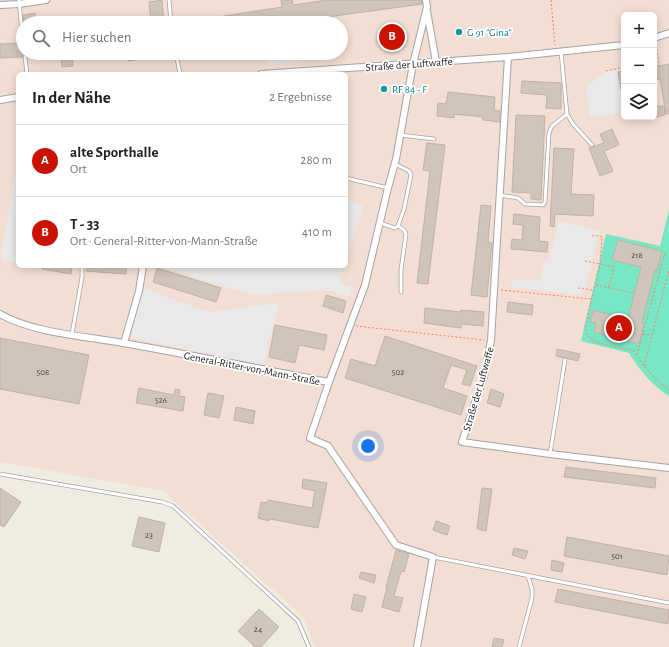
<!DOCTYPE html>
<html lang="de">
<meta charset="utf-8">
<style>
body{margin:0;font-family:"Alegreya Sans",sans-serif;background:#f2f2f2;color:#222}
.controls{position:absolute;right:12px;top:12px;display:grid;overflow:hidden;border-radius:6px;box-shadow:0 2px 10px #0003}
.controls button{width:36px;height:36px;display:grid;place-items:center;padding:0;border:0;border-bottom:1px solid #e0e0e0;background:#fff;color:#222;font:20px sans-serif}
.you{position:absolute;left:368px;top:446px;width:14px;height:14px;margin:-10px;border:3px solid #fff;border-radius:50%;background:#1a73e8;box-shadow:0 0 0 6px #1a73e833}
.badge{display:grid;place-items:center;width:26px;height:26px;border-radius:50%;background:#c91300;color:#fff;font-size:13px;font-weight:700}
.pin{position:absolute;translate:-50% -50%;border:2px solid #fff;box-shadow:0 1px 4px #0006}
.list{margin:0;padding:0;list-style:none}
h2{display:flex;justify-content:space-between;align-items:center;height:52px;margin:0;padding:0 16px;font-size:17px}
h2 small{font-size:13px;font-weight:400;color:#767676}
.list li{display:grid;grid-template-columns:26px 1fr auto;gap:12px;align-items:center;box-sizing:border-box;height:72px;padding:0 16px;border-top:1px solid #e0e0e0}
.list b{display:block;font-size:15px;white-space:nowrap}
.list p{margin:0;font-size:13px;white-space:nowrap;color:#767676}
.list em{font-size:13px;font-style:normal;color:#767676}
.icon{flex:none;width:22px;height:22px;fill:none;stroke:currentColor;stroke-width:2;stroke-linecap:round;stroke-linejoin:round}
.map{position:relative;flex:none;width:669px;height:647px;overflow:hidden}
.search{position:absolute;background:#fff;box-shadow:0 2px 10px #0003;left:16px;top:16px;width:332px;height:44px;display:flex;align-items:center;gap:10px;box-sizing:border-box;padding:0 14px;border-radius:22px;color:#767676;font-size:15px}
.panel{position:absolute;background:#fff;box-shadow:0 2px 10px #0003;left:16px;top:72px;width:332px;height:196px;border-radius:6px}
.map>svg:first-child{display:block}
</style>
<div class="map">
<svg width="669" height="647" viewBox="0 0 669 647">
<rect width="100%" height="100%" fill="#efece1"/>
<path fill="#f3ded3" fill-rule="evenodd" d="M0,0h669v647h-354l-12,-30 -140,-126 -163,-29zM624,15h30v102h-30zM23,23h318v30h-318zM18,74h328v192h-328z"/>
<path fill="#77e6c5" d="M669,210v186c-17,-10 -30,-27 -40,-43l-48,-12 25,-107 54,12z"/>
<path fill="#e9e9e9" d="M266,53h53l1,6 -52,6z
M618,70l6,43 -34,4 -4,-31 20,-15z
M14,177h4v86l-17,-3z
M346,200l17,6 -17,54z
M559,221l41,10 -17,64 -72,-8 1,-8 28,2 4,-21h5z
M157,266h187l-5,17 14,5 -4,9 -21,-7 -77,5z
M142,288l67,24 70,-9 -16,62 -127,-26 -4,-2 -1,-7z"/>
<path fill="#cfc5ba" stroke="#c2b3a2" d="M162,0l2,23h-13l-2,-21z
M281,0h11l1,5 35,-5h94v4l-139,19h-83l-1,-3 83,-13z
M35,13l1,10h-12l-1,-8z
M20,43l3,3 -1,11 -22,1v-14z
M60,53h12l1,13 -11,1z
M127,53h13l1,6 -13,2z
M669,64v50h-3l-6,-35 -6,1v-13z
M624,71v18l-3,1 -3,-18z
M522,81l39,2v26l-15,-1 1,-13 -26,-2z
M448,92l47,5 -1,13 6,1v11l-17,-2v-3l-29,-3v4l-17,-2 1,-13 8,1z
M664,106l1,9 -11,2v-10z
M516,115l29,1 -4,84 -10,-1v-6l-19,-1z
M612,129l7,16 -15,6 9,20 -13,5 -11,-28 15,-5 -4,-9z
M427,143l18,2 -17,139 -11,-1 13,-112 -7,-1z
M554,148l20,1 -3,45 23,1 -1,21 -38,-2 -1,13 -4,-1z
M481,205l10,1 -3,36 4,1 -5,54 -16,-2z
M514,214l26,3 -1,24 9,1 -1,10 -36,-3 1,-10 10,1 1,-15 -10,-1z
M618,240l44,11 -5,20 -2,-1 -13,53h2l-5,21 -45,-12 2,-9 -6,-1 3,-12 35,9 13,-52 -29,-7z
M43,266h29l-1,8 -29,-5z
M87,266h39v8l-40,-3z
M157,268l64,20 -5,14 -63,-20z
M326,295l20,6 -3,12 -20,-7z
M508,302l25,3 -1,10 -25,-3z
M425,308l36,4v-2l23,2 -1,14 -22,-2v4l-37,-5z
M275,325l52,10 -3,15 -25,-5 -4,18 -26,-6z
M385,336l92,30 -7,20 -8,-2 5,-14 -16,-5 -8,23 24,8 -6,19 -116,-37 6,-19 24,7z
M0,338l89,17 -10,49 -79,-15z
M557,349l23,5 -2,7 -22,-5z
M139,388l35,7 1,-6 5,1 -1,6 6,1 -2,14 -47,-8z
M491,389l13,5 -4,13 -13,-4z
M208,393l16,3 -5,22 -15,-3z
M236,407l19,4 -2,13 -19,-4z
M566,467l90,11 -1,10 -91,-11z
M303,479l24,4 -9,45 -48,-9 -1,2 -11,-3 3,-16 6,1 1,-3 44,8 3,-17 -13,-3z
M0,488l21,14 -17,25 -4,-2z
M482,488l10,1 -6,42 -9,-2z
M139,517l26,6 -6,29 -27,-6z
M436,521l14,5 -3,9 -14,-5z
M567,537l102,19 -2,19 -103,-19z
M514,548l14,3 -3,8 -13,-4z
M396,550l13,4 -5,18 -3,-1 -7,25 9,2 -4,14 -17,-5 5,-20h-1z
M552,560l12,3 -2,9 -11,-2z
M361,572l15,3 -2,8 -15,-5z
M558,589l111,21 -1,14 -113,-22z
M354,594l12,3 -4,15 -11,-3z
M259,609l20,18 -18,20h-6l-17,-16z
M494,638l10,2 -2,7h-10z"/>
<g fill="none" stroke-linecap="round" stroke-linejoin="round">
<defs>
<path id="service" d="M19,0l4,43
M169,0l2,23
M561,52l6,62 6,10 19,21
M176,53l4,21
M25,57l2,17
M400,135l34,4
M346,178l42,10
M500,195l18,3 7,6 18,1 2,-3 4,-69 3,-7 15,-12
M380,223l15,5 3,-2 6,-17 7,-34 -2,-4 -14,-7
M398,226l6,4 2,4 -5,36v22
M72,334l10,-57v-11
M550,454l15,-94
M0,474l162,28 11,4 125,115 11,26
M433,557l236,46
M519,647l13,-49v-9l-4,-13"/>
<path id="minor" d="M0,5l19,-1 27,-4
M427,11l9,51
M654,38l15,-5
M508,57l-17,283 -7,36 -22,66 88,12 119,14
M261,74l247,-17 116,-12
M0,100l18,-3
M0,314c33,19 85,22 123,29 69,12 137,26 206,39l36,-97 23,-97 8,-29 17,-95 14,-57 -1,-7
M124,343l15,-52 4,-25
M329,382l-19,56 18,8 68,99 37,12 -16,90"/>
</defs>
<use href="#service" stroke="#a4a4a4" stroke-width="4.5"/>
<use href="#minor" stroke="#a4a4a4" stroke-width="8"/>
<path stroke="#ff8162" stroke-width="1" stroke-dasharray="2 2" stroke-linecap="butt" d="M551,0l4,45
M656,45l3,21
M654,63l4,-1
M606,71l18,-4
M592,236l3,-1 7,2 -2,27 -15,64c1,4 1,6 4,9 7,8 33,11 44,13 10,16 22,29 36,40
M585,261l29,6 -5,20
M596,285l38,8
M578,288l15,2
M501,290l90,9
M356,326l128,14
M643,334l8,2
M637,355l28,-102
M644,366l25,-96"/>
<use href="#service" stroke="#fff" stroke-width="3"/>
<use href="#minor" stroke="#fff" stroke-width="6"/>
</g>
<g fill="#0f9aa8" stroke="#fff" stroke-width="1.5">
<circle cx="459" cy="32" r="4"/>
<circle cx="384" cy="89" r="4"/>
</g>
<g text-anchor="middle" stroke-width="3.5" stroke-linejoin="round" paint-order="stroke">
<g font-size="9" fill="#4a4744">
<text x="637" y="258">218</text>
<text x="43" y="375">508</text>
<text x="398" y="375">502</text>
<text x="161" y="403">526</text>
<text x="149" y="538">23</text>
<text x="617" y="559">501</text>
<text x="258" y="632">24</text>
</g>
<g font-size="11" fill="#0d838f" stroke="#fff" text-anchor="start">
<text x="467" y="36">G 91 "Gina"</text>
<text x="392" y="93">RF 84 - F</text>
</g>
<g font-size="11" fill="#1d1d1d" stroke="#fff">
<text transform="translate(409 64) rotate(-4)" y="4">Straße der Luftwaffe</text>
<text transform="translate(252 368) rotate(11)" y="4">General-Ritter-von-Mann-Straße</text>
<text transform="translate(478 389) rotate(-74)" y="4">Straße der Luftwaffe</text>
</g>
</g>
</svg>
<div class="controls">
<button>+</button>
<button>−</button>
<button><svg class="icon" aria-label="layers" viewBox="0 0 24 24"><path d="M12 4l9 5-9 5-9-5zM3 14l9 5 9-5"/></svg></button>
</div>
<div class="you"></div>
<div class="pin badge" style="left:619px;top:328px">A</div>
<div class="pin badge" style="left:392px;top:37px">B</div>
<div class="search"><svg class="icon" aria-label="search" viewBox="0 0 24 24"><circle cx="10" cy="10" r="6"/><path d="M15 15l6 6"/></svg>Hier suchen</div>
<section class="panel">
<h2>In der Nähe<small>2 Ergebnisse</small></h2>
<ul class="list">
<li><span class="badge">A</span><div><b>alte Sporthalle</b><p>Ort</p></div><em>280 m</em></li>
<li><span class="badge">B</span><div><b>T - 33</b><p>Ort · General-Ritter-von-Mann-Straße</p></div><em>410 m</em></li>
</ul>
</section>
</div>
